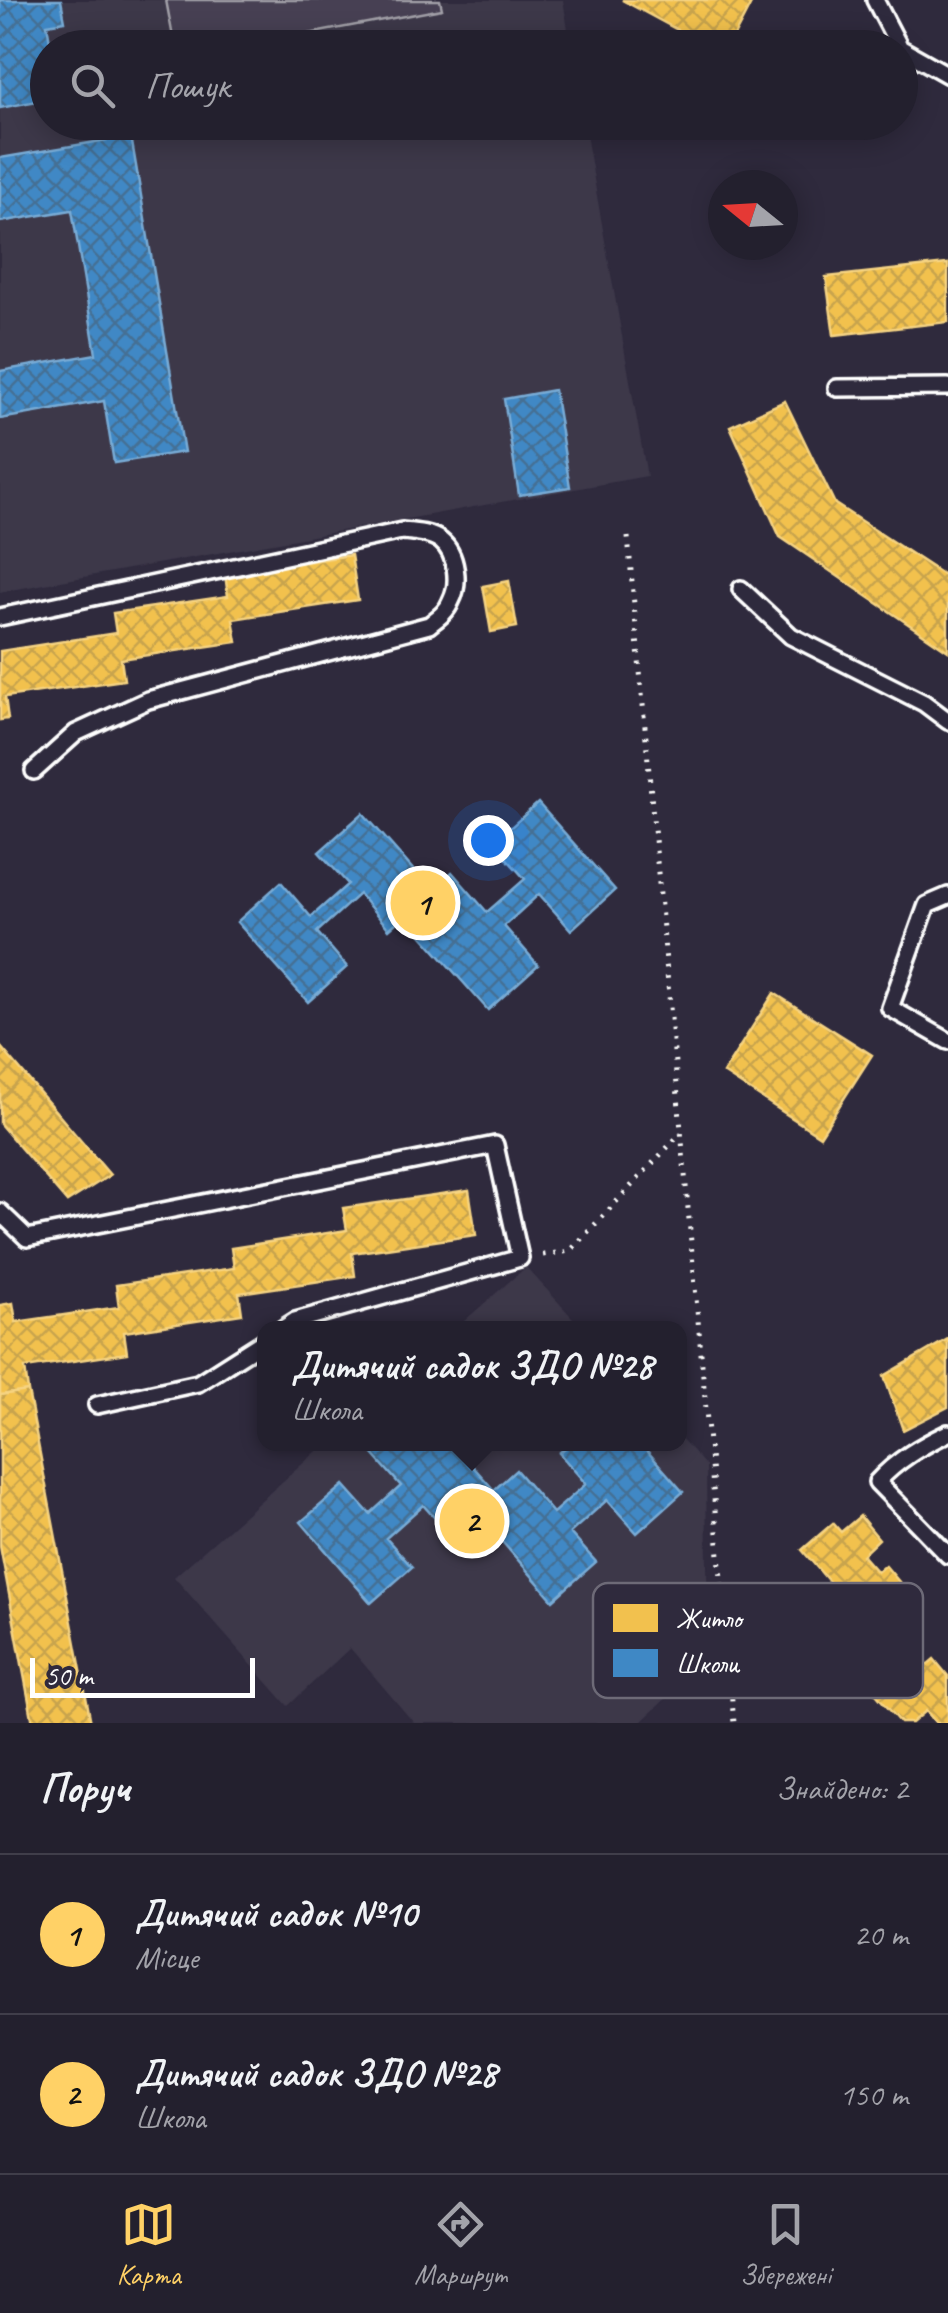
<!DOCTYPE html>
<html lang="uk">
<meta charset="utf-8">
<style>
body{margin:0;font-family:Caveat,sans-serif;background:#2b2836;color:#f1f3f6}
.compass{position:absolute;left:708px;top:170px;width:90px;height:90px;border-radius:50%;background:#23202e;box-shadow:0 5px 25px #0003;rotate:288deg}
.scale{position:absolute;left:30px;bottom:25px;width:225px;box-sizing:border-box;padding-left:10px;border:5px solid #fff;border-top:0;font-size:28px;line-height:35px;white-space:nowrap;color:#fff;-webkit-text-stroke:8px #2f2a3d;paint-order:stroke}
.you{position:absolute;left:488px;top:840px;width:35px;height:35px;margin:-25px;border:8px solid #fff;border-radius:50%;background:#1a73e8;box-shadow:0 0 0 15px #1a73e833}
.badge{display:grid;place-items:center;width:65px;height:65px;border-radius:50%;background:#ffd166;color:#111;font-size:32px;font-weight:700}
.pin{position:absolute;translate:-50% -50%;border:5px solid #fff;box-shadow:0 2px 10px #0006}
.popup{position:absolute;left:257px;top:1321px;width:430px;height:130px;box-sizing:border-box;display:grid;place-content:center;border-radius:20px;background:#23202e;filter:drop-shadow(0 2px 8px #0005);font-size:32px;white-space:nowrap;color:#a3a3aa}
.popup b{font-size:38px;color:#f1f3f6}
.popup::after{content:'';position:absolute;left:50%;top:100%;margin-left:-20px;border:20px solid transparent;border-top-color:#23202e}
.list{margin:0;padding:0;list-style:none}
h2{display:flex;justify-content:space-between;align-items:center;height:130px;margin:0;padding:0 40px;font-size:42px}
h2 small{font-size:32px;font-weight:400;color:#a3a3aa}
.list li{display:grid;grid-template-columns:65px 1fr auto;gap:30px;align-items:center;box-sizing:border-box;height:160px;padding:0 40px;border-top:2px solid #403e4a}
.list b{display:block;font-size:38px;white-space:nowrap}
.list p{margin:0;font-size:32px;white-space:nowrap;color:#a3a3aa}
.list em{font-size:32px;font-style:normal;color:#a3a3aa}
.icon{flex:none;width:55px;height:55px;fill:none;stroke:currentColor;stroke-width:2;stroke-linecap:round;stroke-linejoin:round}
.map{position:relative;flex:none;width:948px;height:1723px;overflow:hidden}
.search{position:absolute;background:#23202e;box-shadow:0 5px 25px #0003;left:30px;right:30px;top:30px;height:110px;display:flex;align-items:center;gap:25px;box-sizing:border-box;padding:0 35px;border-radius:55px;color:#a3a3aa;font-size:38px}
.sheet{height:450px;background:#23202e}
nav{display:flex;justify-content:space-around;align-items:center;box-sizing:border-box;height:140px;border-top:2px solid #403e4a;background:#23202e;font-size:28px;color:#a3a3aa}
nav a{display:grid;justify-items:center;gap:5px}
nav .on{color:#ffd166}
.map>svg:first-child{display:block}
</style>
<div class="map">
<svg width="948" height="1723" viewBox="0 0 948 1723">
<defs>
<pattern id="homes-cross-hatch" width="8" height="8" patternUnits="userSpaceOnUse" patternTransform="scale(2.5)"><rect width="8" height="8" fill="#f2c14e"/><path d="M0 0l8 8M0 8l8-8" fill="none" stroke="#c8a44e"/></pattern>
<pattern id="schools-cross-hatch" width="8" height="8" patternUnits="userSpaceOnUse" patternTransform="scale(2.5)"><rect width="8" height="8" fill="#3f88c5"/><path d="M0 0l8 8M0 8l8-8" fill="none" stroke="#447095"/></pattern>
</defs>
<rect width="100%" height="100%" fill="#2f2a3d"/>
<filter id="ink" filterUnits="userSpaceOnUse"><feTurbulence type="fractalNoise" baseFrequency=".01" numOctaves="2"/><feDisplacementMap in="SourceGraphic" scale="20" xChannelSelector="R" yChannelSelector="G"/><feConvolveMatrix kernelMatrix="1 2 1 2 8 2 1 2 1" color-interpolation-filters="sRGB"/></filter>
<g filter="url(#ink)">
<path fill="#3c3749" d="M0,0h563l8,47 -523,1v74l536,1 63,353 -647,116z
M526,1267l56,61h-126z
M680,1437l26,29 2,193 -68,64h-226l-64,-75 -62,58 -114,-129 151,-133h355z"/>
<path fill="#464152" stroke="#a2a0a8" stroke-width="2.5" d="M166,0h274l2,9 -203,38 -64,1z"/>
<path fill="url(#homes-cross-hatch)" stroke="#f6d483" stroke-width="2.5" d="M622,0h131l-25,48h-17z
M948,264v58l-114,13 -8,-58z
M785,401l50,103 113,74v73l-168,-114 -50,-111z
M351,555l7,45 -125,19 4,23 -116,17 3,21 -119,17 3,22 -8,1v-69l116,-18 -3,-20 115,-17 -3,-22z
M509,581l8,46 -26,5 -8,-46z
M774,993l98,62 -52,81 -97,-63z
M0,1046l110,129 -43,27 -67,-78z
M469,1190l7,45 -124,18 3,23 -116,17 3,21 -118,18 3,21 -102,15 3,23 -28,4v-90l13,-2 3,19 103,-15 -3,-22 118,-17 -3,-20 116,-18 -4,-22z
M948,1339v68l-45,23 -19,-54z
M28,1391l63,332h-58l-33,-177v-151z
M860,1516l19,23 -17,16 15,17 8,-7 25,30 -21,19 11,13 6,-6 15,17 -10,8 16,19 7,-6 14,17v47h-12l-10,-12 -14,12h-11l-54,-63 20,-18 -19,-23 -13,11 -24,-29 20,-17 -29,-34 31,-27 8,9z"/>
<path fill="url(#schools-cross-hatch)" stroke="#79acd6" stroke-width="2.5" d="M0,0h61l4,21 -18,3 4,24h-3v51l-48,9z
M131,136l53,316 -70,11 -10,-62 -104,18v-48l96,-17 -24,-144 -72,12v-64z
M554,390l16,97 -51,8 -15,-96z
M538,803l77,87 -44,40 -32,-36 -35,32 34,39 -50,45 -84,-94 -15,13 -30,-35 -42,38 30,35 -39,35 -71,-80 44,-40 30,35 37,-33 -29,-32 44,-39 69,78 20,-19 35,40 38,-33 -32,-36z
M381,1444h72l41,46 22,-20 37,43 33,-29 -27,-31 11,-9h71l42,48 -46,41 -30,-33 -37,33 26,29 -43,38 -77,-88 -26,23 -27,-30 -37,33 26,29 -41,36 -70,-81 43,-37 26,29 31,-28 -30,-34z"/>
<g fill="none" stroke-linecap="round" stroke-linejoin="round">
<defs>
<path id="lane" d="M875,0l25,48
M900,48l48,27
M837,388l111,-1
M741,589l50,47 133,67 24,18
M0,617l402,-86c12,1 29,2 39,10 16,13 19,43 10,60 -4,11 -13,17 -22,24l-281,75 -72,33 -42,38
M948,896l-21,9 -37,103 58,33
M0,1212l27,26 468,-93 25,113 -225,63 -11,7
M97,1405l101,-22 66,-42
M948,1433c-27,13 -51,27 -71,49l71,73"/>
</defs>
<use href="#lane" stroke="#fff" stroke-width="22"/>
<path stroke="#fff" stroke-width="5" stroke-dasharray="2.5 8" stroke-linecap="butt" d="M628,537l106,1186
M543,1255l27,-4 111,-118"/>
<use href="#lane" stroke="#2f2a3d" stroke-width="15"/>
</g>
</g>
<rect x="593" y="1583" width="330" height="115" rx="15" fill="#2f2a3d" stroke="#6d6a77" stroke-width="2.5"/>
<rect x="613" y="1604" width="45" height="28" fill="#f2c14e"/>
<rect x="613" y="1649" width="45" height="28" fill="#3f88c5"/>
<g font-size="28" fill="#fff">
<text x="676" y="1628">Житло</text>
<text x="676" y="1673">Школи</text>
</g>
</svg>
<svg class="compass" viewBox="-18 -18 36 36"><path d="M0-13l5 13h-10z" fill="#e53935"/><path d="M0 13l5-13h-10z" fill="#a3a3aa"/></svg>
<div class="scale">50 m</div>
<div class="you"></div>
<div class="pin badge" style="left:423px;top:903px">1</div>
<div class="pin badge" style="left:472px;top:1521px">2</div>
<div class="popup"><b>Дитячий садок ЗДО №28</b>Школа</div>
<div class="search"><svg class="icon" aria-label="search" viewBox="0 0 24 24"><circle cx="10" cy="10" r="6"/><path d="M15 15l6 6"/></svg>Пошук</div>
</div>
<section class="sheet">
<h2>Поруч<small>Знайдено: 2</small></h2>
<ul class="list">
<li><span class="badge">1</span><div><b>Дитячий садок №10</b><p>Місце</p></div><em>20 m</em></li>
<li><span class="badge">2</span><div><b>Дитячий садок ЗДО №28</b><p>Школа</p></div><em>150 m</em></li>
</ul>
</section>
<nav>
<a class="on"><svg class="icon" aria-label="map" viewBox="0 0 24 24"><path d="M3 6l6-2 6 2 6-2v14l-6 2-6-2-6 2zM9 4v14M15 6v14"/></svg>Карта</a>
<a><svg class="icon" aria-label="directions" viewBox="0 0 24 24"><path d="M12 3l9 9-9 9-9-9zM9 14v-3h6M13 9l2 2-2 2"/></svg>Маршрут</a>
<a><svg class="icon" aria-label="saved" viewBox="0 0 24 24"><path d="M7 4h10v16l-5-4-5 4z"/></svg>Збережені</a>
</nav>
